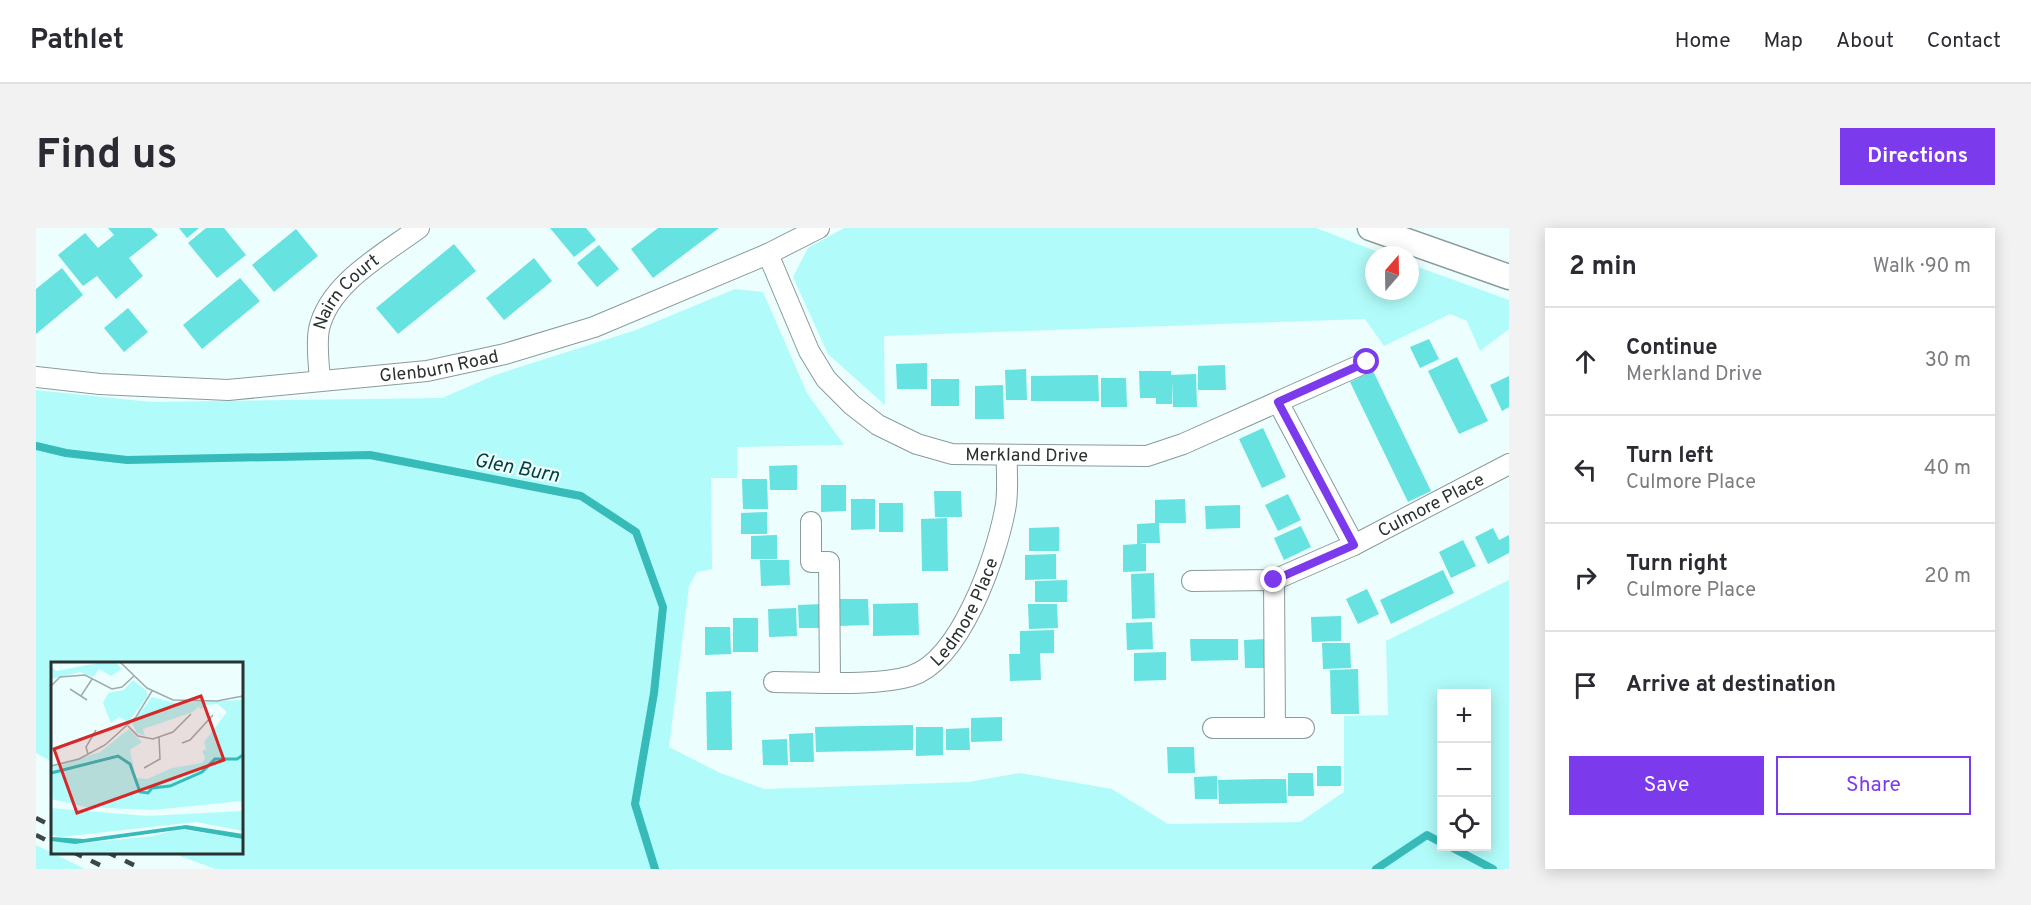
<!DOCTYPE html>
<meta charset="utf-8">
<style>
body{margin:0;font-family:Overpass,sans-serif;background:#f2f2f3;color:#2b2b33}
.controls{position:absolute;right:18px;bottom:18px;display:grid;overflow:hidden;border-radius:0px;box-shadow:0 3px 15px #0003}
.controls button{width:54px;height:54px;display:grid;place-items:center;padding:0;border:0;border-bottom:2px solid #e1e1e2;background:#fff;color:#2b2b33;font:30px sans-serif}
.compass{position:absolute;left:1329px;top:18px;width:54px;height:54px;border-radius:50%;background:#fff;box-shadow:0 3px 15px #0003;rotate:20deg}
.stop{position:absolute;width:18px;height:18px;margin:-14px;border:4px solid #7c3aed;border-radius:50%;background:#fff}
.stop.end{background:#7c3aed;border-color:#fff;box-shadow:0 2px 6px #0008}
.list{margin:0;padding:0;list-style:none}
h2{display:flex;justify-content:space-between;align-items:center;height:78px;margin:0;padding:0 24px;font-size:26px}
h2 small{font-size:20px;font-weight:400;color:#7c7c81}
.list li{display:grid;grid-template-columns:39px 1fr auto;gap:18px;align-items:center;box-sizing:border-box;height:108px;padding:0 24px;border-top:2px solid #e1e1e2}
.list b{display:block;font-size:22px;white-space:nowrap}
.list p{margin:0;font-size:20px;white-space:nowrap;color:#7c7c81}
.list em{font-size:20px;font-style:normal;color:#7c7c81}
.actions{display:flex;gap:12px;padding:18px 24px}
.actions a{flex:1;padding:14px 0;border:2px solid #7c3aed;border-radius:0px;text-align:center;font-size:21px;color:#7c3aed}
.actions .main{background:#7c3aed;color:#fff}
.icon{flex:none;width:33px;height:33px;fill:none;stroke:currentColor;stroke-width:2;stroke-linecap:round;stroke-linejoin:round}
.map{position:relative;flex:none;width:1473px;height:641px;overflow:hidden;border-radius:0px}
header{display:flex;align-items:center;gap:36px;box-sizing:border-box;height:84px;padding:0 30px;background:#fff;border-bottom:2px solid #e1e1e2}
header strong{font-size:28px}
nav{display:flex;gap:33px;margin-inline-start:auto;font-size:21px}
.intro{display:flex;align-items:center;justify-content:space-between;box-sizing:border-box;height:144px;padding:0 36px}
h1{margin:0;font-size:42px}
.button{padding:15px 27px;border-radius:0px;background:#7c3aed;color:#fff;font-size:21px;font-weight:700}
main{display:flex;gap:36px;padding:0 36px}
aside{flex:1;background:#fff;border-radius:0px;box-shadow:0 3px 15px #0003}
.map>svg:first-child{display:block}
</style>
<header>
<strong>Pathlet</strong>
<nav><a>Home</a><a>Map</a><a>About</a><a>Contact</a></nav>
</header>
<div class="intro"><h1>Find us</h1><a class="button">Directions</a></div>
<main>
<div class="map">
<svg width="1473" height="641" viewBox="0 0 1473 641">
<rect width="100%" height="100%" fill="#ecfefd"/>
<path fill="#b1fcfa" fill-rule="evenodd" d="M808,0h472l70,27h-12v36h36v-27l99,36v29l-29,22 -13,-30 -17,-7 -66,32 -19,-27 -481,17 1,69 -57,-51 -35,-77 15,-29z
M699,61l28,3 44,101 37,52 -107,2v31h-26l1,91 -15,3 -8,14 -20,161 49,25 46,17 205,-7 51,-9 92,16 56,35 132,-2 44,-30v-76l44,-1 -2,-74 123,-61v289h-1294l-43,-16 70,-1v-188h-190v98l-16,-9v-363l115,12 291,-4 53,-23 141,-45zM1406,466h44v152h-44z
M0,617l49,24h-49z"/>
<g fill="none" stroke-linecap="round" stroke-linejoin="round">
<path stroke="#36bbb9" stroke-width="8" d="M0,218l30,7 61,7 243,-5 211,41 55,36 27,75 -9,86 -19,111 20,65
M1413,618l44,23
M1340,641l51,-34 15,8"/>
</g>
<path fill="#66e2e0" d="M72,0h43l7,7 -29,23 14,18 -27,23 -19,-23 -14,10 -25,-31 27,-22 13,15 16,-13z
M143,0h20l-12,10z
M170,0h18l22,27 -29,23 -29,-35z
M514,0h36l10,12 -22,17z
M622,0h61l-66,50 -22,-29z
M260,1l22,27 -44,36 -22,-27z
M418,16l22,27 -78,63 -22,-26z
M563,17l20,24 -22,18 -20,-24z
M498,30l18,23 -48,39 -18,-22z
M26,40l21,27 -47,39v-45z
M204,50l20,23 -58,48 -19,-24z
M92,80l20,24 -24,20 -20,-24z
M1393,111l10,20 -19,9 -10,-21z
M1421,129l31,64 -29,13 -31,-63z
M891,135v26h-30l-1,-25z
M1189,137l1,25h-28v-24z
M990,141l1,31h-21l-1,-30z
M1103,143h32v4l25,-1 1,33h-24l-1,-27v24h-16v-6h-16z
M1337,143l58,120 -23,11 -58,-120z
M1062,147l1,26h-68v-25z
M1473,148v31l-7,4 -12,-26z
M1065,150h25l1,29h-26z
M895,151h28v27h-28z
M967,157l1,34h-29v-33z
M1227,200l23,49 -24,11 -23,-49z
M761,237v25h-27l-1,-24z
M706,251h25l1,30h-25z
M785,257h25v26l-25,1z
M898,263h27l1,26h-27z
M1252,266l13,26 -23,11 -13,-26z
M815,271h24v30l-24,1z
M1149,271l1,24h-27l1,20h-20l6,1v27l-23,1v-27l14,-1v-20l18,-1v-23z
M843,275h24v29h-24z
M1204,277v23l-34,1 -1,-23z
M731,284v22h-26v-21z
M911,290l1,53h-26l-1,-52z
M1265,298l10,21 -27,13 -10,-22z
M1023,299v24h-30v-23z
M1457,300l6,12 10,-5v18l-21,11 -13,-27z
M741,307v24h-26v-23z
M1427,312l13,26 -25,12 -12,-26z
M1020,326v25l-31,1v-25z
M724,332h29l1,25 -29,1z
M1407,342l11,23 -63,31 -11,-24z
M1118,345l1,45 -23,1 -1,-45z
M1031,352v22h-32v-21z
M1331,361l12,25 -21,10 -12,-25z
M802,371h30l1,26 -31,1z
M882,375l1,32 -46,1v-32z
M787,376v24h-24l-1,-23z
M992,376h29l1,24 -29,1z
M760,380l1,28 -28,1 -1,-28z
M1305,388v25l-29,1 -1,-25z
M697,390h25v34h-25z
M1116,394l1,27 -26,1 -1,-27z
M669,399h25l1,27 -26,1z
M1018,402v23h-14l1,27 -31,1 -1,-27h11v-23z
M1154,411h48v21l-47,1z
M1230,411l1,29h-22l-1,-28z
M1286,415h28l1,25 -28,1z
M1130,424v28l-32,1v-28z
M1322,441l1,45h-28l-1,-44z
M695,463l1,59h-25l-1,-58z
M966,489v24l-31,1v-24z
M877,497v25l-97,2 -1,-25z
M880,499h27v28l-27,1z
M933,500l1,22h-24v-21z
M777,505l1,29h-24l-1,-28z
M751,511l1,26h-25l-1,-25z
M1131,519h27l1,26h-27z
M1281,538h24v20h-24z
M1252,545h25l1,23h-26z
M1181,548v23h-22l-1,-22z
M1228,551h22l1,24 -68,1 -1,-24z"/>
<g fill="none" stroke-linecap="round" stroke-linejoin="round">
<defs>
<g id="minor">
<path id="s1" d="M732,26l41,97 17,28 26,26 26,20 39,19 35,10 195,2 36,-12 184,-82"/>
<path id="s2" d="M0,149l64,7 128,6 199,-19 78,-17 89,-27 174,-73 51,-26"/>
<path id="s3" d="M284,153c-1,-17 -4,-36 -1,-52 10,-46 65,-75 100,-101"/>
<path d="M1242,174l76,143"/>
<path d="M775,294v40h18l1,119"/>
<path d="M1238,352l1,148"/>
<path id="s4" d="M1156,353l82,-1 80,-35 155,-81"/>
<path id="s5" d="M738,454c39,0 100,5 137,-6 50,-16 85,-119 94,-166 4,-18 1,-37 2,-55"/>
<path d="M1177,500h91"/>
</g>
<path id="tertiary" d="M1334,0l139,49"/>
</defs>
<use href="#minor" stroke="#8a9b9b" stroke-width="22"/>
<use href="#tertiary" stroke="#8a9b9b" stroke-width="27"/>
<use href="#minor" stroke="#fff" stroke-width="20"/>
<use href="#tertiary" stroke="#fff" stroke-width="24"/>
<path stroke="#3e4646" stroke-width="4.5" stroke-dasharray="10 10" stroke-linecap="butt" d="M0,590l16,8
M0,607l16,8
M37,624l35,17
M71,624l35,17"/>
</g>
<g fill="none" stroke-linecap="round" stroke-linejoin="round">
<path stroke="#7c3aed" stroke-width="8" d="M1238,352l80,-35 -76,-143 89,-40"/>
</g>
<g text-anchor="middle" stroke-width="4.5" stroke-linejoin="round" paint-order="stroke">
<g font-size="18" fill="#2a3131" stroke="#ecfefd">
<text dy="6" stroke="none"><textPath href="#s3" startOffset="99">Nairn Court</textPath></text>
<text dy="6" stroke="none"><textPath href="#s2" startOffset="405">Glenburn Road</textPath></text>
<text dy="6" stroke="none"><textPath href="#s1" startOffset="362">Merkland Drive</textPath></text>
<text dy="6" stroke="none"><textPath href="#s4" startOffset="256">Culmore Place</textPath></text>
<text dy="6" stroke="none"><textPath href="#s5" startOffset="224">Ledmore Place</textPath></text>
</g>
<g font-size="20" font-style="italic" fill="#003e3d" stroke="#ecfefd">
<text transform="translate(481 239) rotate(11)" y="7">Glen Burn</text>
</g>
</g>
<g transform="translate(15 434)">
<rect width="192" height="192" fill="#ecfefd"/>
<path d="M53,0h11l7,7 -11,7 -12,-7 -6,8 -13,-5 -29,7v-13l5,5zM82,18l14,11v6l-19,25 -9,-5 -8,6 -8,-20 5,-10 16,-3zM101,35l23,6 68,-3v101l-91,9 -66,-3 -35,-8v-32l49,-15 29,-23 13,13 -12,8 6,28 11,1 25,-11 30,-5 3,-5 -3,-7 4,-2 -2,-7 23,-30 -9,-8 -13,1 -3,4 -4,-2 -5,5 -50,17 2,7 -8,-3 -5,-10zM0,146l96,8 96,-5v20l-47,-9 -135,15 -10,-2zM128,167l64,10v15h-192v-13l24,3 78,-8z" fill="#b1fcfa"/>
<path d="M135,163l57,9v5l-59,-10 -109,15 -24,-3v-4l33,2z" fill="#36bbb9"/>
<path fill="none" stroke="#36bbb9" stroke-width="3" d="M0,111l67,-17 12,8 10,28 8,1 4,-5 18,-2 32,-14 13,-13h22l6,-4"/>
<path fill="none" stroke="#9eacab" stroke-width="1.5" d="M69,0l27,26 26,12 44,1 26,-5M0,24l9,-9 25,-2 27,14 10,-2 12,-11M19,27l17,11M30,34l11,-17M77,64l10,10 15,3 20,-7 18,-18M131,81l8,-3 23,-25M37,92l-2,-7 10,-17M0,104l28,-7 26,-14 31,-28 16,-26M93,106l16,-9 -1,-22"/>
<path fill="#d62828" fill-opacity="0.15" stroke="#d62828" stroke-width="3" d="M150,34l23,64 -147,53 -23,-64z"/>
<rect width="192" height="192" fill="none" stroke="#2a3131" stroke-width="3"/>
</g>
</svg>
<div class="controls">
<button>+</button>
<button>−</button>
<button><svg class="icon" aria-label="locate" viewBox="0 0 24 24"><circle cx="12" cy="12" r="6"/><path d="M12 2v4M12 18v4M2 12h4M18 12h4"/></svg></button>
</div>
<svg class="compass" viewBox="-18 -18 36 36"><path d="M0-13l5 13h-10z" fill="#e53935"/><path d="M0 13l5-13h-10z" fill="#7c7c81"/></svg>
<div class="stop" style="left:1331px;top:134px"></div>
<div class="stop end" style="left:1238px;top:352px"></div>
</div>
<aside>
<h2>2 min<small>Walk · 90 m</small></h2>
<ul class="list">
<li><svg class="icon" aria-label="ahead" viewBox="0 0 24 24"><path d="M12 20V5M6 11l6-6 6 6"/></svg><div><b>Continue</b><p>Merkland Drive</p></div><em>30 m</em></li>
<li><svg class="icon" aria-label="left" viewBox="0 0 24 24"><path d="M17 20v-9H6M10 6l-5 5 5 5"/></svg><div><b>Turn left</b><p>Culmore Place</p></div><em>40 m</em></li>
<li><svg class="icon" aria-label="right" viewBox="0 0 24 24"><path d="M7 20v-9h11M14 6l5 5-5 5"/></svg><div><b>Turn right</b><p>Culmore Place</p></div><em>20 m</em></li>
<li><svg class="icon" aria-label="arrive" viewBox="0 0 24 24"><path d="M6 21V4h12l-3 4 3 4H6"/></svg><div><b>Arrive at destination</b></div></li>
</ul>
<div class="actions"><a class="main">Save</a><a>Share</a></div>
</aside>
</main>
